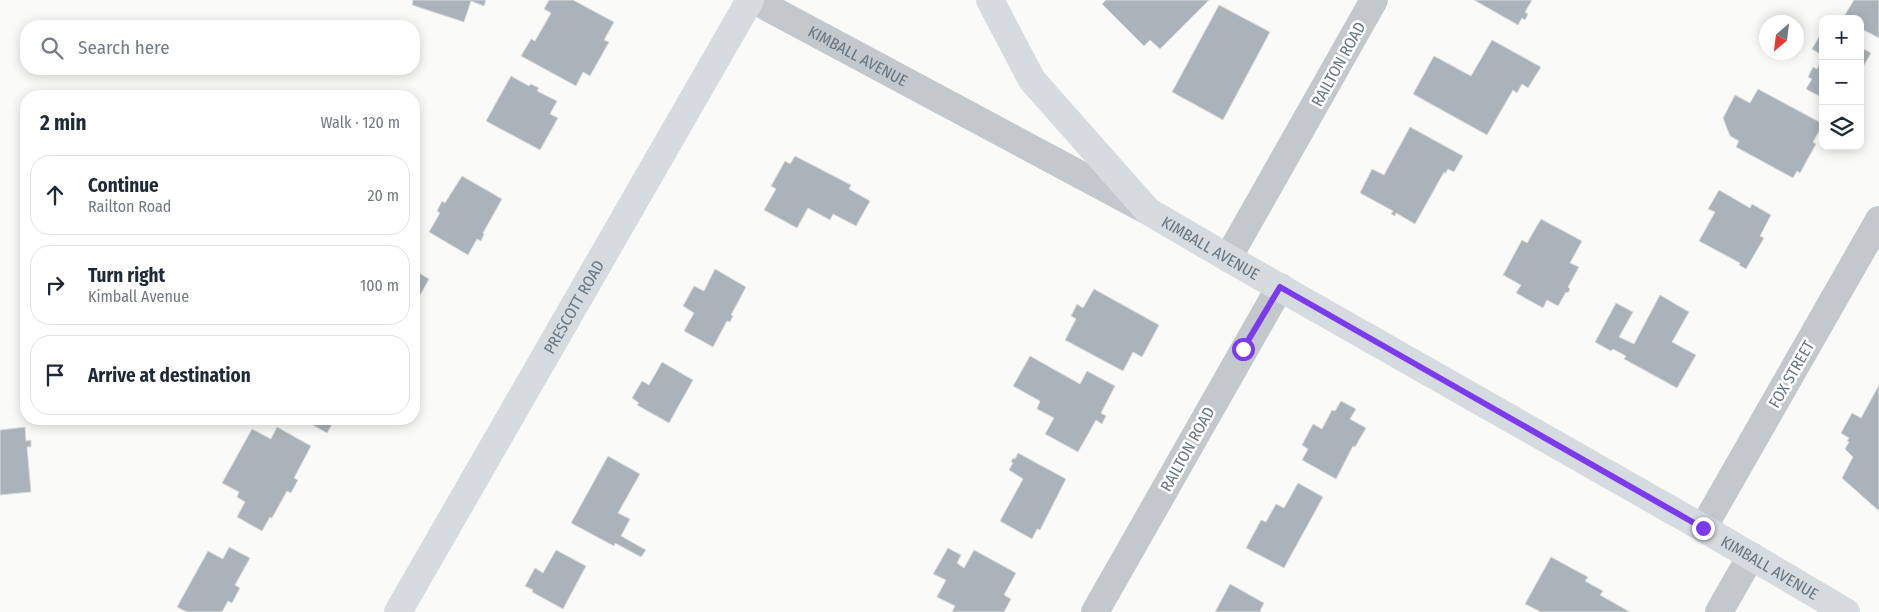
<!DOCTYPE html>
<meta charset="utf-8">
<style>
body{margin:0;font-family:"Fira Sans Condensed",sans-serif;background:#f2f2f3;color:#1f2937}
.controls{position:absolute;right:15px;top:15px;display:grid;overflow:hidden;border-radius:10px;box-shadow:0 2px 12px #0003}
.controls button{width:45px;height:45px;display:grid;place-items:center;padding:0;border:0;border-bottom:1px solid #e0e1e3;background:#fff;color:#1f2937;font:25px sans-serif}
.compass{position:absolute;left:1759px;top:15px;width:45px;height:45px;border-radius:50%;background:#fff;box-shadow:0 2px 12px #0003;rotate:208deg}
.stop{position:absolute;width:15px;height:15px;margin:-11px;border:4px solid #7c3aed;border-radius:50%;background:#fff}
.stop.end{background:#7c3aed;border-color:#fff;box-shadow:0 1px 5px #0008}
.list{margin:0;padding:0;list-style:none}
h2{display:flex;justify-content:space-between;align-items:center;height:65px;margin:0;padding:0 20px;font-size:21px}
h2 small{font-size:16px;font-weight:400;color:#747a83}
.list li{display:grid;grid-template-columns:32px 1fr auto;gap:15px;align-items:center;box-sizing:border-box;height:80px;margin:0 10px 10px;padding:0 10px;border:1px solid #e0e1e3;border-radius:20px}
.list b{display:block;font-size:19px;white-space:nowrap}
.list p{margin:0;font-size:16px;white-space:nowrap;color:#747a83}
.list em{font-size:16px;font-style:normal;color:#747a83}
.icon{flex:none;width:28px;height:28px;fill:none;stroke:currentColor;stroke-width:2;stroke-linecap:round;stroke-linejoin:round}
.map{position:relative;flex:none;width:1879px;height:612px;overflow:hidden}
.search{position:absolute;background:#fff;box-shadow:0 2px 12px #0003;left:20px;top:20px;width:400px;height:55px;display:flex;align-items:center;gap:12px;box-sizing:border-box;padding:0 18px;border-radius:20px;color:#747a83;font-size:19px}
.panel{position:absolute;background:#fff;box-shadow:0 2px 12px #0003;left:20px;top:90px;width:400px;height:335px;border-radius:20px}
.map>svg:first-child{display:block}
</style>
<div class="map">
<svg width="1879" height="612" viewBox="0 0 1879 612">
<rect width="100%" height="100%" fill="#fafaf8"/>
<path fill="#aab3b9" stroke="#dcdcda" d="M413,0h73l-2,6 -13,-5 -7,21 -52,-17z
M549,0h24l41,22 -10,18 5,2 -19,34 -7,-4 -7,14 -55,-30 10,-17 4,2 16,-28 -7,-4z
M1106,0h103l-49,49 -10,-9 -6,6 -42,-42z
M1474,0h58l-7,12 3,2 -3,6 -3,-2 -4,7z
M1854,0h25v38l-19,-10v-9l-17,-1z
M1219,5l51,27 -47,88 -51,-28z
M1823,30v26l-11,-7z
M1492,40l49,27 -13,21 -6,-4 -5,9 -4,-3 -26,45 -74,-41 21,-38 37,20z
M1860,47l11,6 -11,19z
M1823,58v40l-17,-9 6,-10 -4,-2 5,-10 4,2z
M511,76l18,10 2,-2 8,4 -2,3 20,10 -7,13 8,4 -18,32 -54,-29z
M1758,89l65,35 -10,18 3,2 -16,29 -3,-2 -4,7 -57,-31 3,-6 -9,-5 -7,-18 12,-23 15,8z
M1410,127l53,29 -9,16 -6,-3 -3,5 -1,-2 -29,52 -19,-11 -1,3 -4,-2 2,-3 -33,-18 12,-24 12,6z
M795,156l56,29 -2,4 21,12 -14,25 -23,-12 -3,6 -22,-12 -11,20 -33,-18 12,-21 -5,-3 14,-25 5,3z
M462,176l40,23 -19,34 1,1 -3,7 -4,-2 -9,16 -39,-23 11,-19 -3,-2 5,-10 3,2z
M1719,190l31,18 2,-4 19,11 -11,21 4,2 -18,31 -7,-4 1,-2 -41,-22 16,-29 -7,-3z
M1541,219l41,22 -12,22 9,4 -11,20 2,2 -2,4 -2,-1 -8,14 -11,-6 -4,8 -27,-15 5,-8 -18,-10 19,-35 5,3z
M715,269l31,18 -15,28 2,1 -3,6 -3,-1 -14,26 -29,-16 10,-18 -11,-7 11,-20 10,5z
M414,270l15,9 -15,27z
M1094,289l65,36 -17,32 -9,-5 -10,19 -58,-31 11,-21 -5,-3 6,-12 6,4z
M1660,295l29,17 -17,30 24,13 -19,33 -53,-29 2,-3 -13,-7 -2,2 -16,-9 21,-39 17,9 -14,25 15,7z
M1030,356l50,28 7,-13 28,15 -14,27 5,3 -4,8 -6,-4 -18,32 -33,-18 9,-16 -17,-9 3,-8 -27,-15z
M662,362l31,18 -24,43 -32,-18 2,-2 -7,-5 10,-17 7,4z
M1879,385v126l-37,-33 11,-21 -8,-8 4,-7 -2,-1 2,-3 -8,-5 11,-20 9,5z
M1341,401l15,8 -6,10 16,9 -11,19 -2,-1 -17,33 -34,-19 6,-11 -6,-4 11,-21 9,5 10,-19 3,1z
M302,419h33l-8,14z
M25,427l1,14 5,-1v7h-4l4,45 -31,3v-65z
M277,427l34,19 -17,32 4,2 -7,13 -4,-2 -15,27 -2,-1 -8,14 -25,-14 8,-15 -8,-5 2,-5 -17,-9 30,-54 19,10z
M1018,453l48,26 -26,51 -3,-1 -5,10 -32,-18 23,-42 -14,-9 4,-7 -2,-1 2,-4 2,1z
M608,456l32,18 -22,39 12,6 -9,17 25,14 -5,7 -26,-14 -1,3 -43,-23z
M1298,483l25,14 -39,71 -38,-20 15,-28 5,2 10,-18 8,4z
M229,547l21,11 -15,27 5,3 -8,15 -4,-2 -6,11h-35l-10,-5 31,-56 15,8z
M948,548l13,7 -4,8 7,5 10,-18 42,23 -12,22 7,4 -7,13h-52l3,-6 -18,-9 9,-17 -13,-6z
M556,550l30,16 -23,43 -31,-17 1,-2 -8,-4 10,-18 8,5z
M1551,557l37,20 -3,4 18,10 -3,4 30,17h-89l-16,-8z
M1230,584l34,19 -4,8 1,1h-46z"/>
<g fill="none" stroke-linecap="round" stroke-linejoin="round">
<g stroke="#c3c8cc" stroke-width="28">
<path id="s1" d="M754,0l392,210"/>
<path d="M1228,258l146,-258"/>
<path d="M1703,528l176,-308"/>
<path d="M1095,612l185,-325"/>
<path d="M1719,612l32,-56"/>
</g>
<g stroke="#d6dbdf" stroke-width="28">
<path id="s2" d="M990,0l42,80 116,131 80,47 475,270 143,84"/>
<path id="s3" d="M398,612l352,-612"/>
</g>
</g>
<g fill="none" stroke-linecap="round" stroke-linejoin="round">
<path stroke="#7c3aed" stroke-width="6" d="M1243,349l37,-62 423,241"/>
</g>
<g text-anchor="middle" stroke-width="5" stroke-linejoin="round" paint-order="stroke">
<g font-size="16" fill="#657683" stroke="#fff">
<text dy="6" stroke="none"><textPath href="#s1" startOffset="118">KIMBALL AVENUE</textPath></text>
<text transform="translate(1338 64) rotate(-61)" y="6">RAILTON ROAD</text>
<text dy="6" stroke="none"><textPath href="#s2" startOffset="338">KIMBALL AVENUE</textPath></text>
<text dy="6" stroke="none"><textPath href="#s3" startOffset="352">PRESCOTT ROAD</textPath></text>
<text transform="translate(1791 374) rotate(-60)" y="6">FOX STREET</text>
<text transform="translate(1187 449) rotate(-61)" y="6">RAILTON ROAD</text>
<text dy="6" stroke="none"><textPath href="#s2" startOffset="982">KIMBALL AVENUE</textPath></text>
</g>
</g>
</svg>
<div class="controls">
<button>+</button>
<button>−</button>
<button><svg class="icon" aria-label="layers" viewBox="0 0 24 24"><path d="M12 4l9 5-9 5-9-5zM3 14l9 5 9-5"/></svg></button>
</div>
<svg class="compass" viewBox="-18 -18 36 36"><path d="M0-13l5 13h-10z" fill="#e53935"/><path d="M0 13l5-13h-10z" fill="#747a83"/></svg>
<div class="stop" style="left:1243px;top:349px"></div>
<div class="stop end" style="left:1703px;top:528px"></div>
<div class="search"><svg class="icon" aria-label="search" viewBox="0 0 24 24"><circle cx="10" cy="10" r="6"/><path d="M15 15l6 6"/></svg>Search here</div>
<section class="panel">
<h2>2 min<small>Walk · 120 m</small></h2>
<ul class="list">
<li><svg class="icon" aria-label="ahead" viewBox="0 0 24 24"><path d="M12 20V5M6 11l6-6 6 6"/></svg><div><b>Continue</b><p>Railton Road</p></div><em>20 m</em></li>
<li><svg class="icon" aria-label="right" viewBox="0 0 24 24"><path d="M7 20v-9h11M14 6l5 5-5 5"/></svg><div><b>Turn right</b><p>Kimball Avenue</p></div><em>100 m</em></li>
<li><svg class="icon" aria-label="arrive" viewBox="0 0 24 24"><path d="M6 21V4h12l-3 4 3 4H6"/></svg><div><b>Arrive at destination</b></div></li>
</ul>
</section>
</div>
